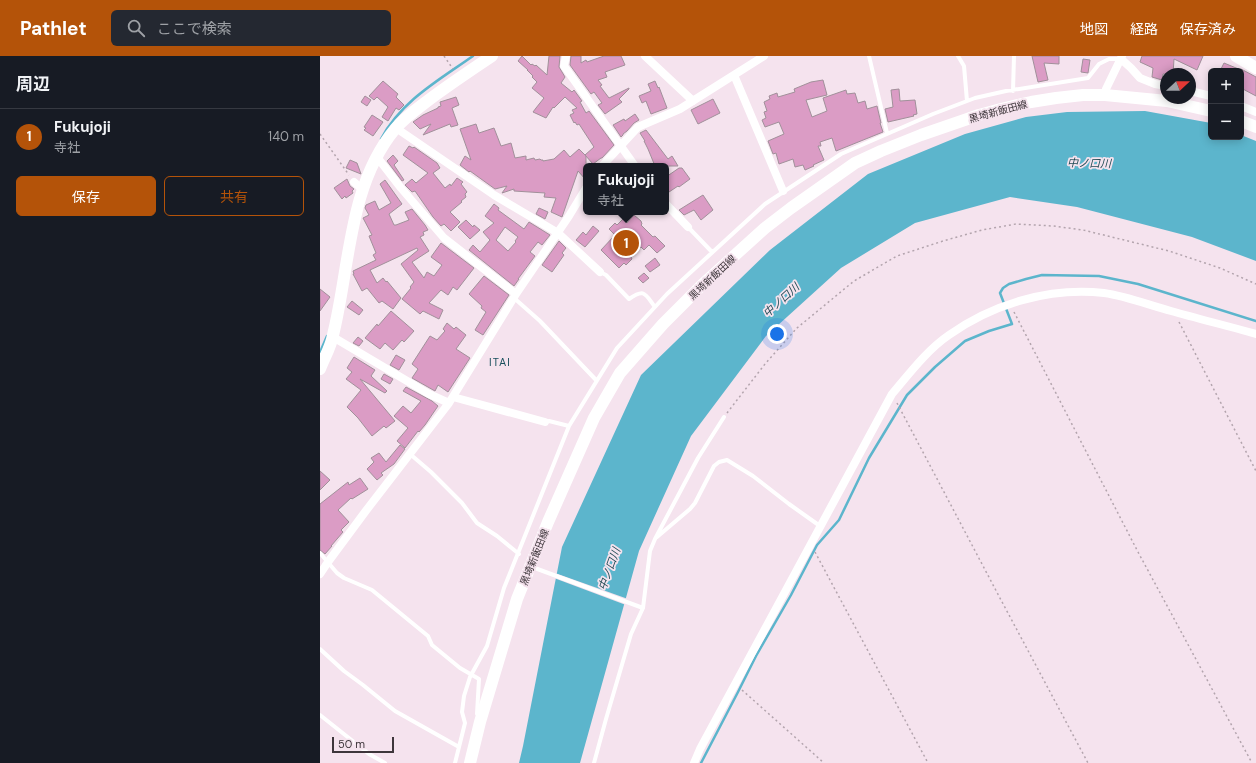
<!DOCTYPE html>
<html lang="ja">
<meta charset="utf-8">
<style>
body{margin:0;font-family:"DM Sans","Noto Sans JP",sans-serif;background:#242831;color:#f1f3f6}
.controls{position:absolute;right:12px;top:12px;display:grid;overflow:hidden;border-radius:6px;box-shadow:0 2px 10px #0003}
.controls button{width:36px;height:36px;display:grid;place-items:center;padding:0;border:0;border-bottom:1px solid #363941;background:#171b24;color:#f1f3f6;font:20px sans-serif}
.compass{position:absolute;left:840px;top:12px;width:36px;height:36px;border-radius:50%;background:#171b24;box-shadow:0 2px 10px #0003;rotate:68deg}
.scale{position:absolute;left:12px;bottom:10px;width:62px;box-sizing:border-box;padding-left:4px;border:2px solid #3e363b;border-top:0;font-size:11px;line-height:14px;white-space:nowrap;color:#3e363b;-webkit-text-stroke:3px #f5e3ee;paint-order:stroke}
.you{position:absolute;left:457px;top:278px;width:14px;height:14px;margin:-10px;border:3px solid #fff;border-radius:50%;background:#1a73e8;box-shadow:0 0 0 6px #1a73e833}
.badge{display:grid;place-items:center;width:26px;height:26px;border-radius:50%;background:#b45309;color:#fff;font-size:13px;font-weight:700}
.pin{position:absolute;translate:-50% -50%;border:2px solid #fff;box-shadow:0 1px 4px #0006}
.popup{position:absolute;left:263px;top:107px;width:86px;height:52px;box-sizing:border-box;display:grid;place-content:center;border-radius:6px;background:#171b24;filter:drop-shadow(0 1px 3px #0005);font-size:13px;white-space:nowrap;color:#9ea1a6}
.popup b{font-size:15px;color:#f1f3f6}
.popup::after{content:'';position:absolute;left:50%;top:100%;margin-left:-8px;border:8px solid transparent;border-top-color:#171b24}
.list{margin:0;padding:0;list-style:none}
h2{display:flex;justify-content:space-between;align-items:center;height:52px;margin:0;padding:0 16px;font-size:17px}
h2 small{font-size:13px;font-weight:400;color:#9ea1a6}
.list li{display:grid;grid-template-columns:26px 1fr auto;gap:12px;align-items:center;box-sizing:border-box;height:56px;padding:0 16px;border-top:1px solid #363941}
.list b{display:block;font-size:15px;white-space:nowrap}
.list p{margin:0;font-size:13px;white-space:nowrap;color:#9ea1a6}
.list em{font-size:13px;font-style:normal;color:#9ea1a6}
.actions{display:flex;gap:8px;padding:12px 16px}
.actions a{flex:1;padding:9px 0;border:1px solid #b45309;border-radius:6px;text-align:center;font-size:14px;color:#b45309}
.actions .main{background:#b45309;color:#fff}
.icon{flex:none;width:22px;height:22px;fill:none;stroke:currentColor;stroke-width:2;stroke-linecap:round;stroke-linejoin:round}
.map{position:relative;flex:none;width:936px;height:707px;overflow:hidden}
header{display:flex;align-items:center;gap:24px;box-sizing:border-box;height:56px;padding:0 20px;background:#b45309;color:#fff}
header strong{font-size:19px}
nav{display:flex;gap:22px;margin-inline-start:auto;font-size:14px}
.search{width:280px;height:36px;background:#242831;display:flex;align-items:center;gap:10px;box-sizing:border-box;padding:0 14px;border-radius:6px;color:#9ea1a6;font-size:15px}
main{display:flex}
aside{flex:1;background:#171b24}
.map>svg:first-child{display:block}
</style>
<header>
<strong>Pathlet</strong>
<div class="search"><svg class="icon" aria-label="search" viewBox="0 0 24 24"><circle cx="10" cy="10" r="6"/><path d="M15 15l6 6"/></svg>ここで検索</div>
<nav><a>地図</a><a>経路</a><a>保存済み</a></nav>
</header>
<main>
<aside>
<h2>周辺<small></small></h2>
<ul class="list">
<li><span class="badge">1</span><div><b>Fukujoji</b><p>寺社</p></div><em>140 m</em></li>
</ul>
<div class="actions"><a class="main">保存</a><a>共有</a></div>
</aside>
<div class="map">
<svg width="936" height="707" viewBox="0 0 936 707">
<rect width="100%" height="100%" fill="#f5e3ee"/>
<path fill="#5cb5cc" d="M825,55l66,12v14h30v-2l15,6v120l-64,-24 -115,-30 -67,-10 -95,26 -74,45 -75,68 -75,100 -52,115 -59,212h-61l4,-17 39,-199 79,-172 129,-125 98,-76 97,-40 61,-17 41,-5z"/>
<path fill="#f5e3ee" d="M235,517l73,26 -2,6 -72,-27z"/>
<g fill="none" stroke-linecap="round" stroke-linejoin="round">
<path stroke="#5cb5cc" stroke-width="2.5" d="M61,83c20,-38 58,-59 92,-83
M0,296l7,-16
M381,707l37,-71 18,-36 35,-61 26,-50 22,-25 30,-62 38,-63 28,-28 30,-26 24,-10 23,-7 -12,-31 3,-5 6,-4 17,-5 16,-4 57,1 39,8 118,37"/>
</g>
<path fill="#db9cc5" stroke="#a1909a" fill-rule="evenodd" d="M202,0l9,9 1,-1 3,2 1,-1 11,10 2,-19h11l-1,11 6,10 -4,6 11,9 2,-2 8,11 -2,1 6,11 3,-2 25,34 -12,13h-1l-8,6 -8,-9 9,-8 -15,-23 -2,1 -2,-3 -1,1 -4,-8 4,-2 -2,-3 5,-2 -12,-11 -11,11 -1,-1 -7,11 -13,-6 3,-4 8,-10 -12,-10 5,-6 -5,-5 1,-1 -6,-6h1l-10,-9z
M251,0h10v7l5,-3 1,2 17,-6h17l4,9 -20,7 2,5 -9,3 4,5 -2,1 9,12 20,-10v1l-10,10 3,3 -17,12 -7,-9 4,-2 -8,-11 -3,2 -21,-29z
M712,0h27v8l-15,-1 4,17 -10,2z
M822,0h61l-6,14 -23,-11 -1,15h-10l-1,6 -10,-3 1,-9 -13,-6z
M763,3l7,1 -2,13 -7,-1z
M904,7l17,7v-1l15,8v19l-15,-8v-17h-21z
M503,24l4,15 -21,5 6,17 15,-6 -4,-13 23,-8 1,4 8,-1 3,10 7,-2 2,8 10,-3 4,17h-1l3,9 -47,19 -4,-13 -12,4 1,4h-3l6,14 -11,5 1,1 -9,4 -2,-5 -8,2 -2,-8 -14,5 -3,-11 -3,1 -5,-13 16,-7 -5,-12 -14,5 -3,-7 4,-2 -2,-6 3,-1 -3,-9 6,-3 -1,-3 8,-3 1,4 17,-5 -1,-3 17,-7z
M63,25l15,13 -2,3 8,8 -5,5 -3,-2 -8,13 -6,-4 6,-10 -11,-10 -3,3 -5,-4z
M335,25l3,7 1,-1 8,21 -16,6 -5,-13 -4,2 -3,-7 12,-5 -3,-7z
M579,33l1,12 15,-1 2,14 -4,1 1,1 -26,6 -3,-13 8,-2 -2,-17z
M45,40l6,4 -4,6 -6,-4z
M136,41l3,8 -7,3 6,17 -7,2 -1,-3 -27,11 8,-11 -11,5 -7,-7 10,-7 15,-7v-1l3,-1 -1,-4z
M393,43l7,14 -22,11 -7,-14z
M315,58l4,6 -5,3 -7,8 -4,3v1l-2,2 -8,-12 11,-6 1,2z
M52,59l11,7 -10,14 -9,-6 2,-2 -2,-1z
M156,68l3,9 15,-5 7,18 10,-3 4,15 11,-2v4l8,-2 1,2 5,-1 1,1h2v1l11,-2 10,-9 6,7 9,-8 7,7v24l-8,-9 -16,46 -11,-5 5,-14 -12,-1 1,-4 -31,-2v-2l-12,4 5,-7 -12,3 -25,-18 -1,1 -9,-7 5,-9 6,4 -11,-31z
M326,74l22,29 4,-3 6,10h-23l-7,-17 -4,-8h1l-5,-8z
M89,90l4,2 1,-1 23,16 3,5 -7,5 12,15 5,-4 1,2 6,-8 6,4 -2,2 6,8 -2,2 1,3 -5,4 1,1 -12,10 10,10 -9,9 -7,-7 -3,2 -8,-9 -18,-26 -3,1 -7,-7 7,-6 4,4 12,-10 -25,-18z
M73,99l5,6 -4,4 10,15 -2,1 -15,-20z
M30,104l7,3 4,11 -15,-6z
M359,112h3l8,11 -11,8 -1,-1 -12,8v-17z
M27,123l3,7 4,3 -2,2 1,2 -7,5 -1,-2 -3,3 -8,-11z
M65,124l17,24 -13,10 5,11h2l13,-5 -4,-8 7,-3 13,16 3,5 -5,2 1,3 -4,2 9,14 -17,11 12,16 3,-6 7,4 8,-11 -11,-8 10,-14 33,25 -17,22 -4,-3 -5,8 -7,-5 -12,13 14,7 -4,9 -16,-8 -3,3 -18,-15 9,-11 -1,-1 4,-5 -13,-18 17,-14 -1,-2 -47,22 7,13 6,-5 3,4 1,-1 14,17 -8,11 -11,-8 -3,2 -12,-15 -5,3 -9,-17h1l-1,-3 23,-11 -3,-5 3,-2 -7,-17 3,-1 -9,-17 6,-3 -4,-7 1,-3 9,-4 4,9 12,-7 -11,-19z
M383,139l10,15 -12,10 -7,-10 -10,5 -5,-5z
M174,148l5,4 -1,2 26,19 5,-7 21,13 -8,10 -4,-3 -8,10 5,4 -17,23h1l-5,7 -45,-36 4,-5 7,7 10,-12 -7,-8 11,-9 -9,-7zM185,171l13,10 -3,4 1,1 -8,9 -12,-11z
M219,152l9,4 -3,7 -9,-5z
M314,159l7,6 1,3 -1,1 12,12 2,-1 10,10 -8,7 -8,-8 -5,5 -3,-3 -10,10 1,2 -6,6 -2,-2 -5,5 -18,-18 14,-15 -6,-6 6,-6 2,2 6,-6 4,4z
M146,164l7,7 1,-2 6,5 -10,9 -12,-12z
M273,170l6,5 -14,16 -9,-7 7,-8 3,3z
M239,185l7,7 -4,5 2,2 -12,17 -10,-7z
M335,202l5,7 -10,7 -5,-6z
M324,217l5,5 -6,5 -5,-5z
M164,220l25,19 -26,40 -8,-5 11,-18 -5,-4 1,-2 -13,-12z
M0,233l10,8 -10,14z
M32,245l11,9 -4,5 -12,-8z
M71,255l23,20 -10,11 -2,-2 -9,10 -8,-7 -5,6 -15,-11 12,-14 1,2z
M127,267l7,6 2,-2 10,8 -10,14 14,9 -22,34 -10,-7 -3,6 -23,-13 6,-9 -6,-5 18,-28 7,4 8,-9 -2,-2z
M38,281l5,4 -4,5 -6,-3z
M76,299l9,5 -6,10 -9,-5z
M34,301l21,13 -4,6 16,15 -2,2 -25,-14 35,42 -9,7 -2,-2 -12,10 -14,-18 -11,-11 14,-17 -15,-11 6,-7 -5,-4z
M64,318l9,5 -3,5 -9,-5z
M86,331l26,14 6,5 -13,19 -6,7 -1,-1 -13,17 -8,-7 11,-13 -14,-12 9,-10 8,7 10,-12 -18,-10z
M80,389l5,4 -11,15 -13,9 2,2 -6,5 -10,-11 7,-7 -3,-4 8,-5 7,9z
M0,415l10,9 -10,10z
M40,422l8,11 -16,10 -1,-1 -13,12 11,12 -8,8 2,2 -12,14h1l-7,8 -5,-4v-46l28,-22 1,3z"/>
<g fill="none" stroke-linecap="round" stroke-linejoin="round">
<path stroke="#b3a4ad" stroke-width="1.5" stroke-dasharray="2 3" stroke-linecap="butt" d="M124,0l9,13
M0,78l29,41
M694,256l124,240 114,211
M859,266l77,149
M577,347l104,197 87,163
M407,357l38,-49 32,-36 57,-47 43,-25 46,-15 39,-11 34,-6 37,2 30,4 86,21 51,17 36,16
M495,496l113,211
M422,634l82,73"/>
<path stroke="#fff" stroke-width="4" d="M549,0l18,77
M638,0l6,10 3,35
M693,35l1,-35
M368,171l24,25
M280,216l6,3 23,24c16,-11 16,-5 26,8
M194,242l26,23 56,59
M225,366l4,-1 20,5
M90,398l21,18 31,31 15,20 20,13 22,18
M337,481l33,-28 5,-6 19,-37 5,-4 8,-2 26,16 36,28 31,22
M0,497l17,20 7,5 28,12 56,46 4,9 28,23 19,11 -2,35
M212,511l111,41
M0,593l24,22 19,14 32,26 64,36
M0,659l49,39 16,9
M135,707l10,-40 -3,-11 2,-16 6,-19 17,-31 17,-58 65,-162 48,-78 50,-54 98,-90 76,-50 92,-40 42,-16 31,-7 82,-13 11,-14 10,-5h12
M274,707l12,-44 25,-85 12,-26 7,-57 5,-12 43,-81 26,-41"/>
<path stroke="#fff" stroke-width="8" d="M246,0l-2,10 71,100
M325,0l48,45
M801,3l10,9 9,10 15,6 11,2
M414,19l49,116
M870,35l21,5
M785,39l1,-6 16,-33
M921,50l15,6
M76,72l98,67 64,38 42,39
M57,101l24,31 43,50 72,56
M282,110l36,-39 42,-18 84,-53
M34,126l9,8
M346,148l22,23
M13,281l96,57 20,9
M133,341l92,25
M0,518l8,-12 37,-50 84,-109 67,-109 53,-78 17,-28
M374,707l6,-14 192,-355c17,-20 35,-44 57,-59 44,-31 100,-48 155,-42 22,3 45,12 67,18 28,8 57,15 85,23"/>
<path stroke="#fff" stroke-width="12" d="M916,0l20,12
M921,65l15,6
M0,313c4,-11 11,-22 13,-34 17,-68 15,-149 62,-206 10,-12 22,-20 35,-30 20,-15 41,-29 62,-43
M150,707l10,-41 37,-123 31,-77 46,-104 26,-45 43,-49 39,-39 63,-57 26,-20 64,-45 26,-12 40,-16 58,-20 22,-6 30,-7 25,-4 27,-3h22l62,6 44,10"/>
</g>
<g text-anchor="middle" stroke-width="3.5" stroke-linejoin="round" paint-order="stroke">
<g font-size="10" fill="#3e363b" stroke="#f5e3ee">
<text transform="translate(678 55) rotate(-15)" y="4">黒埼新飯田線</text>
<text transform="translate(392 221) rotate(-43)" y="4">黒埼新飯田線</text>
<text transform="translate(214 501) rotate(-68)" y="4">黒埼新飯田線</text>
</g>
<g font-size="11" font-style="italic" fill="#234c56" stroke="#f5e3ee">
<text transform="translate(769 107) rotate(1)" y="4">中ノ口川</text>
<text transform="translate(461 244) rotate(-42)" y="4">中ノ口川</text>
<text transform="translate(289 513) rotate(-70)" y="4">中ノ口川</text>
</g>
<g font-size="11" letter-spacing="1" fill="#174e5b" stroke="#f5e3ee">
<text x="180" y="310">ITAI</text>
</g>
</g>
</svg>
<div class="controls">
<button>+</button>
<button>−</button>
</div>
<svg class="compass" viewBox="-18 -18 36 36"><path d="M0-13l5 13h-10z" fill="#e53935"/><path d="M0 13l5-13h-10z" fill="#9ea1a6"/></svg>
<div class="scale">50 m</div>
<div class="you"></div>
<div class="pin badge" style="left:306px;top:187px">1</div>
<div class="popup"><b>Fukujoji</b>寺社</div>
</div>
</main>
